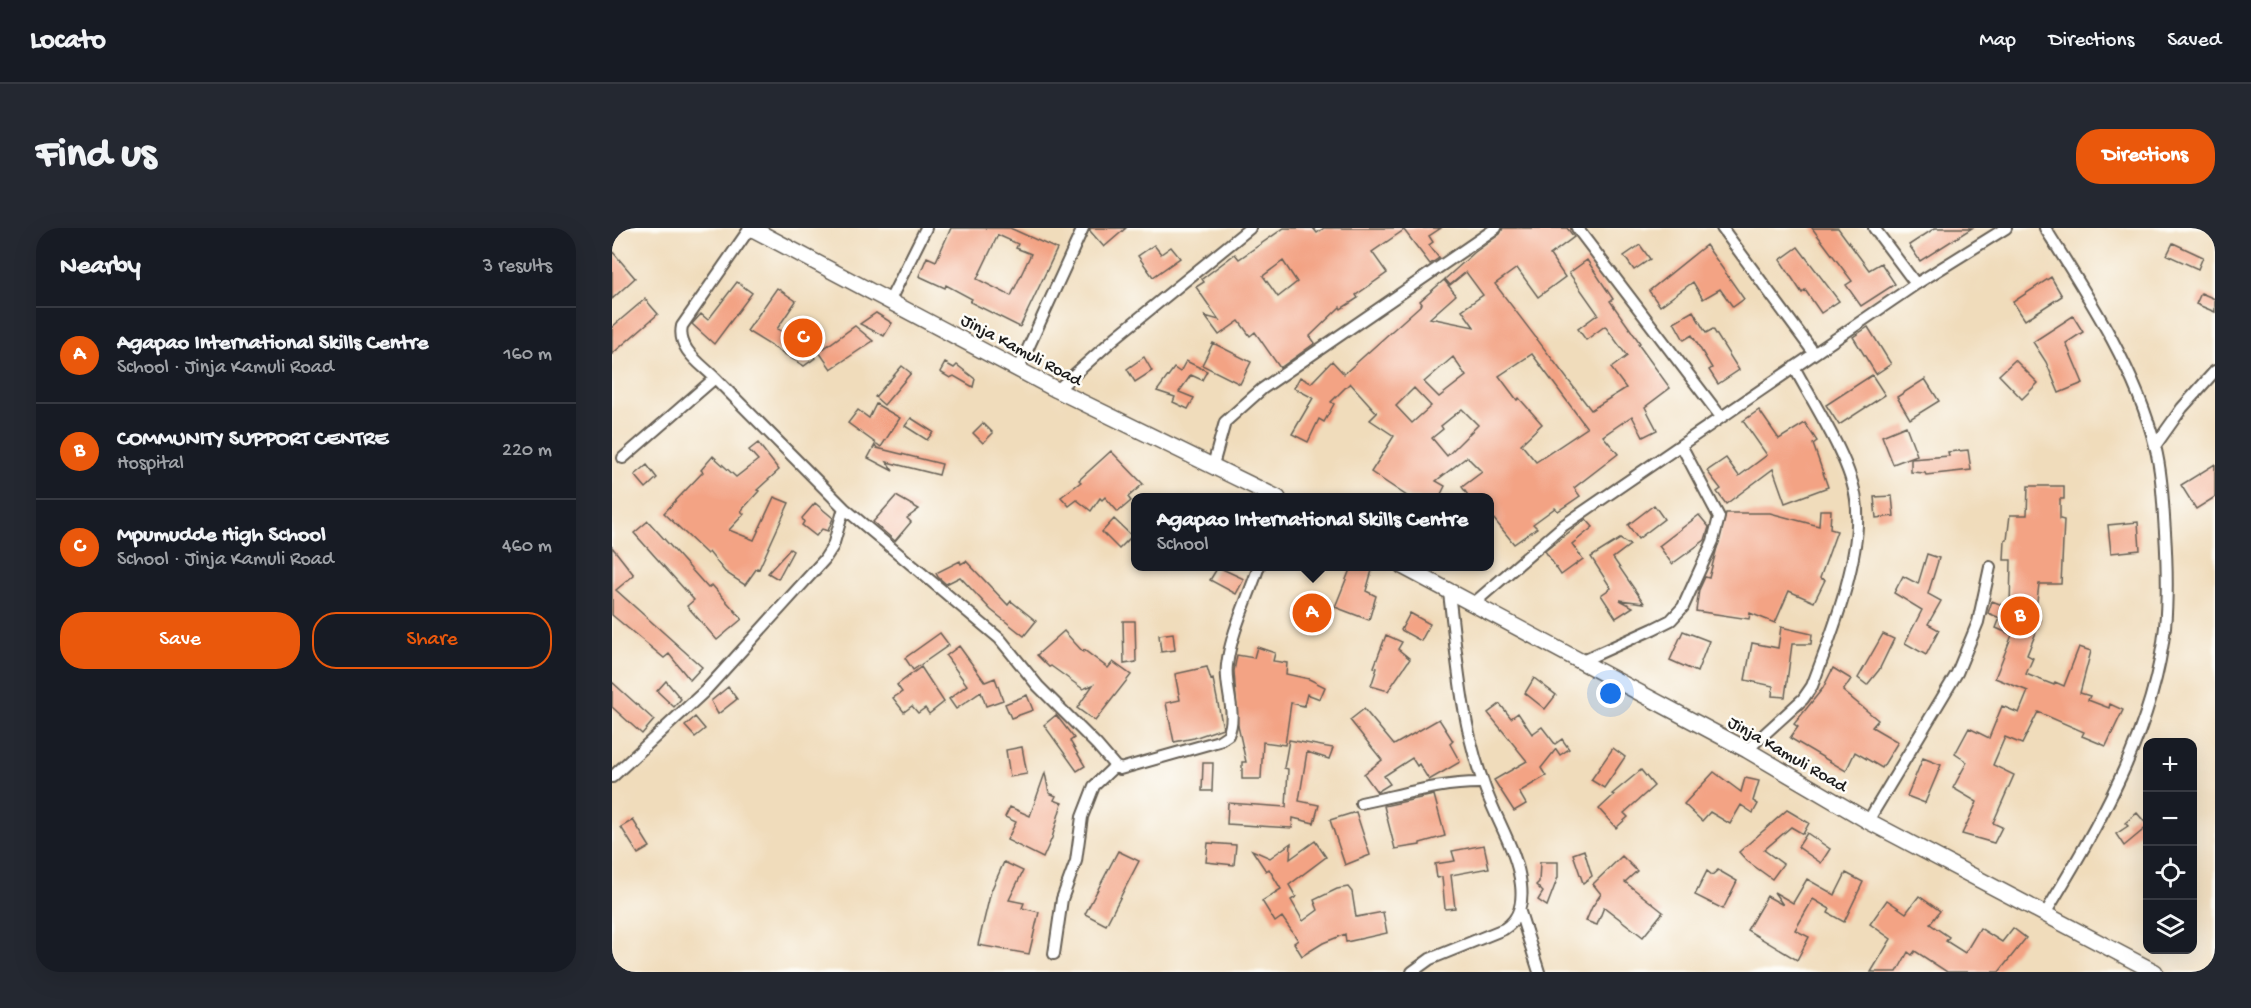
<!DOCTYPE html>
<meta charset="utf-8">
<style>
body{margin:0;font-family:"Gochi Hand",sans-serif;background:#242831;color:#f1f3f6}
.controls{position:absolute;right:18px;bottom:18px;display:grid;overflow:hidden;border-radius:12px;box-shadow:0 6px 24px #0002}
.controls button{width:54px;height:54px;display:grid;place-items:center;padding:0;border:0;border-bottom:2px solid #363941;background:#171b24;color:#f1f3f6;font:30px sans-serif}
.you{position:absolute;left:999px;top:466px;width:21px;height:21px;margin:-15px;border:4px solid #fff;border-radius:50%;background:#1a73e8;box-shadow:0 0 0 9px #1a73e833}
.badge{display:grid;place-items:center;width:39px;height:39px;border-radius:50%;background:#ea580c;color:#fff;font-size:20px;font-weight:700}
.pin{position:absolute;translate:-50% -50%;border:3px solid #fff;box-shadow:0 2px 6px #0006}
.popup{position:absolute;left:519px;top:265px;width:363px;height:78px;box-sizing:border-box;display:grid;place-content:center;border-radius:12px;background:#171b24;filter:drop-shadow(0 2px 4px #0005);font-size:20px;white-space:nowrap;color:#9ea1a6}
.popup b{font-size:22px;color:#f1f3f6}
.popup::after{content:'';position:absolute;left:50%;top:100%;margin-left:-12px;border:12px solid transparent;border-top-color:#171b24}
.list{margin:0;padding:0;list-style:none}
h2{display:flex;justify-content:space-between;align-items:center;height:78px;margin:0;padding:0 24px;font-size:26px}
h2 small{font-size:20px;font-weight:400;color:#9ea1a6}
.list li{display:grid;grid-template-columns:39px 1fr auto;gap:18px;align-items:center;box-sizing:border-box;height:96px;padding:0 24px;border-top:2px solid #363941}
.list b{display:block;font-size:22px;white-space:nowrap}
.list p{margin:0;font-size:20px;white-space:nowrap;color:#9ea1a6}
.list em{font-size:20px;font-style:normal;color:#9ea1a6}
.actions{display:flex;gap:12px;padding:18px 24px}
.actions a{flex:1;padding:14px 0;border:2px solid #ea580c;border-radius:24px;text-align:center;font-size:21px;color:#ea580c}
.actions .main{background:#ea580c;color:#fff}
.icon{flex:none;width:33px;height:33px;fill:none;stroke:currentColor;stroke-width:2;stroke-linecap:round;stroke-linejoin:round}
.map{position:relative;flex:none;width:1603px;height:744px;overflow:hidden;border-radius:24px}
header{display:flex;align-items:center;gap:36px;box-sizing:border-box;height:84px;padding:0 30px;background:#171b24;border-bottom:2px solid #363941}
header strong{font-size:28px}
nav{display:flex;gap:33px;margin-inline-start:auto;font-size:21px}
.intro{display:flex;align-items:center;justify-content:space-between;box-sizing:border-box;height:144px;padding:0 36px}
h1{margin:0;font-size:42px}
.button{padding:15px 27px;border-radius:24px;background:#ea580c;color:#fff;font-size:21px;font-weight:700}
main{display:flex;gap:36px;padding:0 36px}
aside{flex:1;background:#171b24;border-radius:24px;box-shadow:0 6px 24px #0002}
.map>svg:first-child{display:block}
</style>
<header>
<strong>Locato</strong>
<nav><a>Map</a><a>Directions</a><a>Saved</a></nav>
</header>
<div class="intro"><h1>Find us</h1><a class="button">Directions</a></div>
<main>
<aside>
<h2>Nearby<small>3 results</small></h2>
<ul class="list">
<li><span class="badge">A</span><div><b>Agapao International Skills Centre</b><p>School · Jinja Kamuli Road</p></div><em>160 m</em></li>
<li><span class="badge">B</span><div><b>COMMUNITY SUPPORT CENTRE</b><p>Hospital</p></div><em>220 m</em></li>
<li><span class="badge">C</span><div><b>Mpumudde High School</b><p>School · Jinja Kamuli Road</p></div><em>460 m</em></li>
</ul>
<div class="actions"><a class="main">Save</a><a>Share</a></div>
</aside>
<div class="map">
<svg width="1603" height="744" viewBox="0 0 1603 744">
<rect width="100%" height="100%" fill="#fdfcf7"/>
<filter id="ink" filterUnits="userSpaceOnUse"><feTurbulence type="fractalNoise" baseFrequency=".0167" numOctaves="2"/><feDisplacementMap in="SourceGraphic" scale="12" xChannelSelector="R" yChannelSelector="G"/><feConvolveMatrix kernelMatrix="1 2 1 2 8 2 1 2 1" color-interpolation-filters="sRGB"/></filter>
<filter id="wash" filterUnits="userSpaceOnUse"><feTurbulence type="fractalNoise" baseFrequency=".008" numOctaves="4" result="noise"/><feDisplacementMap in="SourceGraphic" scale="24" xChannelSelector="R" yChannelSelector="G"/><feGaussianBlur stdDeviation="1.35" result="paint"/><feColorMatrix in="noise" values="0 0 0 0 0 0 0 0 0 0 0 0 0 0 0 0 0 1.4 0 .05"/><feComposite in="paint" operator="in"/></filter>
<g filter="url(#wash)">
<rect width="100%" height="100%" fill="#f0dcbb"/>
<g id="blocks">
<path fill="#f3a384" fill-rule="evenodd" d="M339,0h59l47,21 -37,78 -50,-25 2,-3 -26,-14 -1,3 -26,-12 8,-19 9,4zM386,7l20,9 -2,4 15,6 -20,42 -34,-17z
M478,0h36l-22,19 -14,-16z
M672,0h29l4,5 7,-5h117l-12,8 4,6 -4,3 10,13 -9,6 -26,-34 -32,22 15,21 -31,22 2,3 -17,11 -1,-2 -30,29 5,7 -35,25 -25,-36 -5,4 -11,-15 -20,14 -14,-19 14,4 -23,-33 8,-5 -2,-3 33,-25 4,5zM671,33l14,21 -19,15 -15,-21z
M891,0h64l7,9 -24,18 15,22 -27,20 -21,-29 -22,16 96,126 35,-22 -15,-20 16,-12 -22,-30 -19,14 -8,-11 20,-15 -29,-41 18,-13 26,39 -3,2 30,42 -2,1 32,44 -25,19 12,23 -14,7 -11,-21 -29,20 15,18 -44,34 6,8 -22,15 -3,-3 -22,16 4,4 -23,16 -25,-31v-15h-19l-8,-11 20,-15 -15,-15 -31,24 9,5 -6,12h-29l-39,-26 23,-36 -24,-16 7,-7 -27,-30 -19,19 3,2 -10,18 -5,-3 -11,23 -16,-8 21,-36 -19,-10 6,-11 11,6 21,-22 12,13 78,-70 -2,-3 24,-21 12,15 -26,23 44,9 -12,-17 21,-15 -17,-23 -16,13 -5,-6 30,-27 25,-18zM920,126l55,74 -51,34 -15,-18 21,-20 -23,-26 -2,2 -18,-24zM841,129l13,19 -27,21 -15,-15zM802,160l17,18 -19,17 -16,-17zM850,181l16,16 -31,31 -15,-18 11,-9 -2,-3z
M1200,0h26l31,42 12,-7 14,21 -34,22 -15,-21 6,-4z
M1323,0h37l-52,33 -11,-16z
M1561,15l30,14 -5,12 -31,-14z
M542,17l7,9 10,-7 9,11 -27,19 -15,-21z
M1028,17l10,14 -16,11 -10,-14z
M1094,17l38,54 -11,8 -13,-18 -17,10 -10,-17 -33,24 -11,-15z
M1186,19l41,54 -18,12 -16,-23 -3,3 -22,-33z
M0,23l23,27 -23,21z
M1439,49l11,19 -37,24 -12,-18z
M125,54l15,11 -38,51 -22,-20 9,-10 7,6z
M165,60l19,13 -19,28 29,14 9,15 -11,8 -57,-35z
M1589,65l14,6v13l-19,-8z
M33,71l13,15 -46,40v-27z
M1081,83l13,22 7,-4 26,41 -21,14 -9,-14 3,-2 -20,-33 -8,5 -10,-18z
M264,85l16,10 -8,13 -24,-12z
M1461,88l10,16 -17,11 17,40 -24,10 -13,-31 -13,-20z
M243,98l18,15 -42,28 -12,-17z
M1256,99l23,37 -15,10 -23,-37z
M601,115l38,19 -11,22 -38,-19z
M532,129l8,14 -17,11 -8,-13z
M1403,132l23,23 -16,16 -23,-24z
M574,133l21,10 -5,9 -11,-5 -12,17 15,6 -6,11 -15,-7 2,-5 -18,-6 17,-23 6,4z
M333,135l9,5 3,-3 18,14 -2,8 -19,-11 -4,2 -10,-6z
M290,138l9,7 -27,32 -9,-8z
M1260,147l13,20 -46,30 -13,-20z
M1313,151l14,22 -29,18 -13,-22z
M264,176l24,14 -19,29 -33,-24 10,-13 11,8z
M1147,182l20,29 26,-16 12,18 -4,3 15,43 -43,16 -12,-34 -47,35 -9,-12 4,-3 -14,-18 19,-13 13,18 28,-21 -24,-34z
M299,190l22,14 -6,8 -22,-14z
M371,195l10,10 -10,10 -10,-10z
M1294,198l11,29 -24,9 -11,-28z
M146,215l21,27 -22,20 2,1 -18,20 3,3 -15,16 25,10 20,-43 15,6 -30,66 -2,-1 -12,17 -20,-13 -16,-20 -2,2 -43,-41 39,-41 -2,-2 12,-14 23,21 22,-17 -9,-10z
M263,217l2,3 65,16 -3,11 -52,-13 6,9 -25,-13z
M1356,222l3,20 -45,5 -1,-2 -14,-1v-13l38,-3 -1,-4z
M499,223l32,33 -15,13 3,4 -13,11 -13,-15 -3,3 -2,-2 -9,13 -14,-11 -8,6 -8,-9 20,-15 -2,-2z
M1603,236v33l-19,12 -15,-24z
M35,237l10,13 -11,10 -11,-13z
M1416,258h36v13h-4v20l4,1 -3,64h-22l-4,34 6,2 -14,35 6,3 -7,16 28,11 1,-3 9,4 15,-39 12,4 -11,42 10,3 -2,4 21,8 1,-4 13,6 -17,36 -24,-10 2,-4 -46,-20 -16,32 -17,-7 -12,28 21,10 -21,48 9,4 -8,16 -32,-9 15,-32 -24,-14 14,-26 -12,-8 14,-26 20,10 13,-32 17,7 9,-22 -33,-13 17,-43 -16,-7 4,-10 -12,-5 4,-12 18,7 1,-48h-7l1,-20h2l3,-25h17z
M284,268l23,13 -12,9 4,4 -16,19 -22,-19z
M1280,268l2,20 -18,2 -2,-21z
M203,275l18,15 -5,13 -6,-2 -6,7 -14,-11 2,-3 -2,-4z
M1042,277l10,14 -26,20 -10,-14z
M1208,282h11l-1,19 7,2 -17,47 5,2 -11,22 -25,-11 -14,32 -25,-10 -1,6 -53,-8 3,-21 6,-13 4,1 17,-65h44l49,13z
M1087,287l10,12 -4,13 -33,24 -13,-18z
M502,291l18,17 -13,13 -17,-17z
M974,291l7,8 -21,17 11,15 -22,16 -16,-24z
M36,293l60,67 4,-3 30,34 -25,21 -30,-34 7,-6 -60,-67z
M1526,294l2,28 -29,3 -3,-28z
M1008,311l10,6 -17,13 31,45 -24,-3 13,7 -17,11 -15,-23 10,-7 -20,-31z
M0,319l22,28 -18,15 86,77 -12,13 -21,-26 -5,4 -52,-43z
M178,321l3,2 -15,28 -10,-6z
M1315,326l12,4 -11,36 13,7 -13,23 11,6 -13,25 -21,-12 17,-33 -28,-17 9,-17 15,8z
M348,333l1,3 5,-3 42,44 3,-4 25,20 -12,15 -33,-26 -31,-33 -14,7 -8,-7 -2,-4z
M606,339l26,12 -8,15 -26,-14z
M739,339h22l-7,24 10,5 -7,24 -34,-13z
M798,385l20,11 -9,17 -20,-11z
M511,393h12l1,41 -12,2z
M1169,399l31,7 -1,10h-19l-7,53 -13,-1 1,-10 -28,-6 7,-37 26,5z
M452,403l19,21 1,-2 24,18 5,-6 18,13 -36,46 -18,-13 16,-23 -10,4 -32,-23 -2,1 -12,-12z
M1071,403l26,10 -12,31 -27,-12z
M328,405l9,12 -36,25 -8,-12z
M561,405l2,17 -14,2 -2,-17z
M1271,406l11,5 -15,31 -12,15 -9,-7z
M774,407l16,7 -4,7 12,10 -22,32 -17,-5 6,-18 -3,-1z
M347,418l26,36 10,-4 8,22 -17,6 -5,-14 -25,17 -7,-10 18,-14 -21,-29z
M645,419l18,6 -2,8 14,2 -1,11 23,5 16,8 -5,12 -13,-5 -3,12 -13,-3 -6,42 -22,-3 -2,37h-19v-17h4l-8,-36 -4,-55 3,-16 17,3z
M309,439l23,35 -15,12 -4,-6 -7,5 -6,-7 -8,6 -11,-14 9,-6 -5,-7z
M595,439l4,13 2,-1 10,49 -29,10 -20,4 -8,-39 14,-3 -5,-26z
M1221,440l18,11 -8,12 35,29 -6,7 26,15 -16,26 -27,-16 -9,19 -56,-33 8,-11 -4,-3 29,-36z
M922,450l22,17 -11,14 -20,-16z
M54,453l15,18 -7,8 -17,-16z
M0,454l42,38 -12,14 -30,-27z
M116,459l9,12 -19,15 -7,-13z
M415,467l6,15 -22,8 -6,-14z
M888,476l11,14 7,-5 14,21 10,-7 13,17 7,-5 7,10 -9,6 -4,-6 -15,19 5,8 -27,16 7,12 -12,7 -20,-31 33,-19 -39,-48z
M752,481l30,36 45,-26 14,22 -3,3 10,18 -31,18 -10,-16 -2,2 -5,-8 -28,18 6,8 -13,8 -13,-18 18,-14 -32,-40z
M444,487l18,23 -4,3 15,25 -8,5 -33,-46z
M83,489l10,12 -10,8 -10,-11z
M677,512l44,8 -4,11 -22,-7 -8,49 20,4 -5,18 -21,-5 -1,10 -65,-4 1,-21 58,4 2,-38 -4,-1z
M410,519l5,27 -17,3 -4,-27z
M1001,520l12,9 -21,31 -13,-8z
M1311,530l18,7 -16,38 -18,-7z
M591,535h10l-1,28h-10z
M1029,542l13,16 -30,27 4,4 -12,11 -17,-19 15,-14 -2,-1z
M1102,544l27,20 4,-14 14,3 -6,20 5,3 -5,9 -12,-8 -11,19 -20,-12 -8,9 -18,-17z
M433,545l4,20 7,3 -2,4 8,3 -10,35 -9,20 -36,-18 9,-18 -11,-5 5,-10 20,9z
M822,567l11,41 -25,7v2l-25,4 -11,-43z
M1175,582l22,13 -6,11 -12,-7 -27,23 19,14 -11,15 -25,-18 -8,-9z
M744,584l14,43 -25,10 -15,-45z
M1525,585l11,13 -24,20 -8,-12 12,-8 -3,-3z
M21,592l17,27 -12,7 -17,-27z
M1195,605l23,16 -9,14 -23,-16z
M703,613l11,16 -37,28 7,12 -5,3 12,21 15,-11 -4,-10 23,-11 11,-2 4,5 4,25 27,-5 4,21 -41,9 -1,-8 -22,9 -21,13 -8,-13 4,-3 -16,-23 -7,5 -13,-21 19,-12 -12,-20 -3,2 -14,-21 18,8 21,-15 -1,16z
M596,615l28,2 -2,20 -28,-3z
M872,617l5,23 -38,7 4,33 -10,1 -3,-32 -5,1 -2,-14 20,-3 -3,-10z
M972,622l8,26 -9,7 -10,-29z
M506,623l21,10 -33,64 -21,-11z
M1010,628l15,15 -12,11 38,30 -20,25 -39,-30 -7,18 -11,-4 6,-14 9,-13 -8,-10z
M392,634l19,9 -14,29 15,3 -2,5 17,4 -10,42 -51,-9 13,-54z
M928,634h18v15l-11,29 -9,-6 5,-8 -7,-7 3,-3z
M1106,642l19,11 -14,28 -28,-14 12,-24 5,4z
M1234,645l17,9 -19,40 -16,-9 2,-4 -17,-10 -18,31 14,7 -12,23 -50,-30 20,-34 16,9 -9,-13 19,11 14,-24 28,16z
M1307,668l21,15 -10,13 19,13 -3,4 19,12 15,-25 22,14 11,-14 13,10 -27,34h-52l-32,-21 -3,4 -4,-3 -11,20h-26l20,-33 -21,-15 17,-24 19,13z"/>
</g>
</g>
<g filter="url(#ink)">
<use href="#blocks" fill-opacity="0" stroke="#665f54" stroke-width="1.5"/>
<g fill="none" stroke-linecap="round" stroke-linejoin="round">
<defs>
<path id="street" d="M965,0l144,189
M1110,0l92,125
M1262,0l42,56
M277,74l37,-74
M407,140l64,-140
M445,162l59,-53 134,-109
M1543,218l27,-38 33,-37
M11,230l92,-80c-15,-15 -38,-29 -33,-52l68,-98
M601,237l12,-43 37,-33 234,-161
M232,280l156,131 38,47 59,59 18,21 5,3 99,-28 9,-6c10,-22 -4,-47 -1,-70 4,-33 21,-66 32,-99
M862,375l90,-78 352,-241 90,-56
M970,433l71,-32 18,-9 12,-13 30,-66 6,-24 -38,-72
M1135,522l56,-51 9,-13c19,-50 52,-133 44,-186 -5,-40 -43,-97 -62,-133
M0,549l93,-86 119,-131 9,-14 11,-38 -129,-130
M749,575c40,-8 81,-21 122,-20
M1256,593l89,-148 21,-51 12,-55
M908,684l19,60
M1433,686c53,-88 109,-183 120,-287 3,-32 2,-63 0,-95 -2,-28 -3,-59 -10,-86 -18,-75 -69,-153 -110,-218
M442,726l8,-55 14,-38 6,-44 12,-31 21,-20
M800,744l18,-13 74,-30c16,-10 19,-26 17,-44 -4,-36 -27,-68 -38,-103 -22,-60 -26,-126 -34,-189"/>
<path id="secondary" d="M139,0l306,162 221,108
M790,338l345,184 121,71 287,151"/>
</defs>
<use href="#street" stroke="#665f54" stroke-width="14"/>
<use href="#secondary" stroke="#665f54" stroke-width="18"/>
<use href="#street" stroke="#fff" stroke-width="10"/>
<use href="#secondary" stroke="#fff" stroke-width="15"/>
</g>
</g>
<g text-anchor="middle" stroke-width="5" stroke-linejoin="round" paint-order="stroke">
<g font-size="18" fill="#1c1c1c" stroke="#fdfcf7">
<text transform="translate(410 121) rotate(28)" y="6">Jinja Kamuli Road</text>
<text transform="translate(1176 525) rotate(30)" y="6">Jinja Kamuli Road</text>
</g>
</g>
</svg>
<div class="controls">
<button>+</button>
<button>−</button>
<button><svg class="icon" aria-label="locate" viewBox="0 0 24 24"><circle cx="12" cy="12" r="6"/><path d="M12 2v4M12 18v4M2 12h4M18 12h4"/></svg></button>
<button><svg class="icon" aria-label="layers" viewBox="0 0 24 24"><path d="M12 4l9 5-9 5-9-5zM3 14l9 5 9-5"/></svg></button>
</div>
<div class="you"></div>
<div class="pin badge" style="left:700px;top:385px">A</div>
<div class="popup"><b>Agapao International Skills Centre</b>School</div>
<div class="pin badge" style="left:1408px;top:388px">B</div>
<div class="pin badge" style="left:191px;top:110px">C</div>
</div>
</main>
